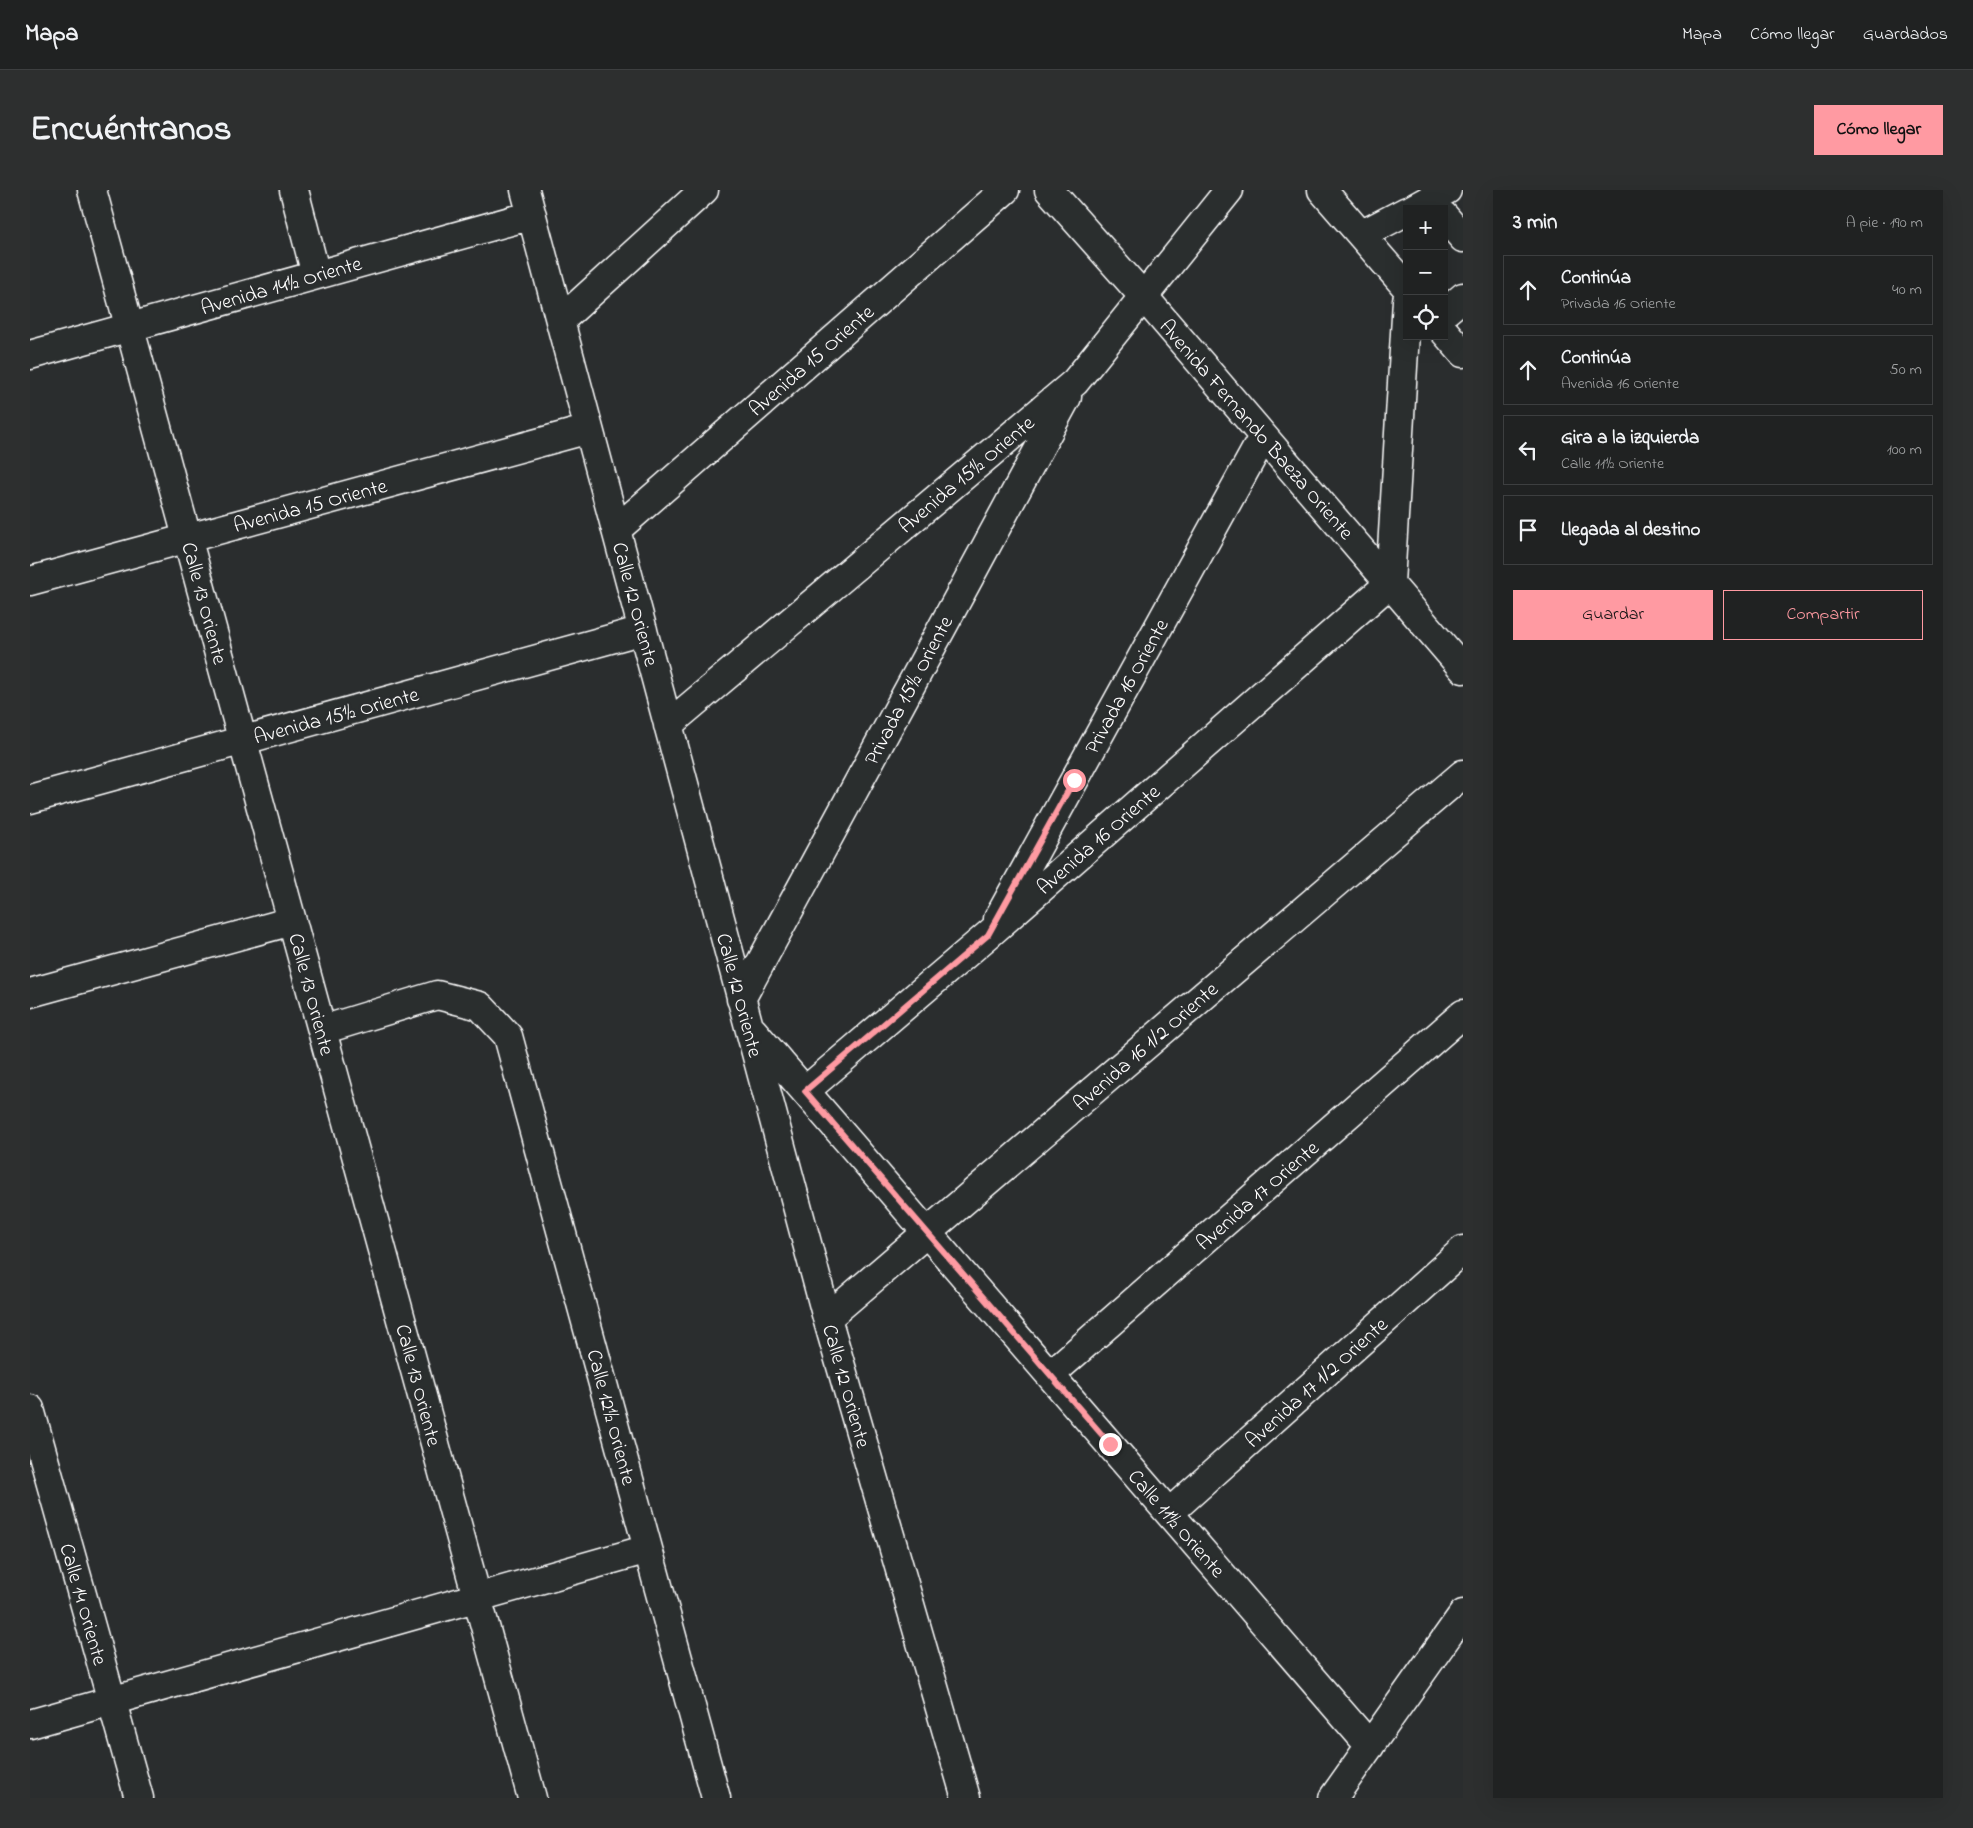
<!DOCTYPE html>
<html lang="es">
<meta charset="utf-8">
<style>
body{margin:0;font-family:"Indie Flower",sans-serif;background:#2d2f2f;color:#f1f3f6}
.controls{position:absolute;right:15px;top:15px;display:grid;overflow:hidden;border-radius:0px;box-shadow:0 5px 20px #0002}
.controls button{width:45px;height:45px;display:grid;place-items:center;padding:0;border:0;border-bottom:1px solid #3d3f40;background:#202222;color:#f1f3f6;font:25px sans-serif}
.stop{position:absolute;width:15px;height:15px;margin:-11px;border:4px solid #ff9aa2;border-radius:50%;background:#fff}
.stop.end{background:#ff9aa2;border-color:#fff;box-shadow:0 1px 5px #0008}
.list{margin:0;padding:0;list-style:none}
h2{display:flex;justify-content:space-between;align-items:center;height:65px;margin:0;padding:0 20px;font-size:21px}
h2 small{font-size:16px;font-weight:400;color:#a2a4a5}
.list li{display:grid;grid-template-columns:32px 1fr auto;gap:15px;align-items:center;box-sizing:border-box;height:70px;margin:0 10px 10px;padding:0 10px;border:1px solid #3d3f40;border-radius:0px}
.list b{display:block;font-size:19px;white-space:nowrap}
.list p{margin:0;font-size:16px;white-space:nowrap;color:#a2a4a5}
.list em{font-size:16px;font-style:normal;color:#a2a4a5}
.actions{display:flex;gap:10px;padding:15px 20px}
.actions a{flex:1;padding:11px 0;border:1px solid #ff9aa2;border-radius:0px;text-align:center;font-size:18px;color:#ff9aa2}
.actions .main{background:#ff9aa2;color:#111}
.icon{flex:none;width:28px;height:28px;fill:none;stroke:currentColor;stroke-width:2;stroke-linecap:round;stroke-linejoin:round}
.map{position:relative;flex:none;width:1433px;height:1608px;overflow:hidden;border-radius:0px}
header{display:flex;align-items:center;gap:30px;box-sizing:border-box;height:70px;padding:0 25px;background:#202222;border-bottom:1px solid #3d3f40}
header strong{font-size:24px}
nav{display:flex;gap:28px;margin-inline-start:auto;font-size:18px}
.intro{display:flex;align-items:center;justify-content:space-between;box-sizing:border-box;height:120px;padding:0 30px}
h1{margin:0;font-size:35px}
.button{padding:12px 22px;border-radius:0px;background:#ff9aa2;color:#111;font-size:18px;font-weight:700}
main{display:flex;gap:30px;padding:0 30px}
aside{flex:1;background:#202222;border-radius:0px;box-shadow:0 5px 20px #0002}
.map>svg:first-child{display:block}
</style>
<header>
<strong>Mapa</strong>
<nav><a>Mapa</a><a>Cómo llegar</a><a>Guardados</a></nav>
</header>
<div class="intro"><h1>Encuéntranos</h1><a class="button">Cómo llegar</a></div>
<main>
<div class="map">
<svg width="1433" height="1608" viewBox="0 0 1433 1608">
<rect width="100%" height="100%" fill="#2a2d2e"/>
<filter id="ink" filterUnits="userSpaceOnUse"><feTurbulence type="fractalNoise" baseFrequency=".02" numOctaves="2"/><feDisplacementMap in="SourceGraphic" scale="10" xChannelSelector="R" yChannelSelector="G"/><feConvolveMatrix kernelMatrix="1 2 1 2 8 2 1 2 1" color-interpolation-filters="sRGB"/></filter>
<g filter="url(#ink)">
<g fill="none" stroke-linecap="round" stroke-linejoin="round">
<defs>
<path id="minor" d="M62,0l440,1608
M264,0l22,85
M495,0l302,1128 139,480
M1019,0l95,107 319,372
M1292,0l85,98
M1382,19l35,-19
M1414,26l19,22
M1331,45l46,-24
M1414,123l19,-16
M530,131l144,-131
M1414,141l19,22
M0,165l502,-140
M586,340l389,-340
M0,391l559,-152
M638,535l407,-343 154,-192
M0,609l613,-169
M968,729l265,-482
M0,803l262,-72
M711,809l326,-602
M292,840l115,-35 43,11 28,30 208,762
M723,841l617,715
M775,901l183,-156 402,-352 17,-283
M797,1128l636,-544
M1020,1185l413,-361
M0,1219l109,389
M1139,1323l294,-263
M0,1534l618,-175
M1303,1608l130,-184"/>
</defs>
<use href="#minor" stroke="#fff" stroke-width="31"/>
<use href="#minor" stroke="#2a2d2e" stroke-width="28"/>
</g>
</g>
<g fill="none" stroke-linecap="round" stroke-linejoin="round" filter="url(#ink)">
<path stroke="#ff9aa2" stroke-width="6" d="M1044,590l-86,155 -183,156 305,353"/>
</g>
<g text-anchor="middle" stroke-width="5" stroke-linejoin="round" paint-order="stroke">
<g font-size="21" fill="#fff" stroke="#2a2d2e">
<text transform="translate(251 95) rotate(-16)" y="7">Avenida 14½ Oriente</text>
<text transform="translate(781 170) rotate(-41)" y="7">Avenida 15 Oriente</text>
<text transform="translate(1227 239) rotate(49)" y="7">Avenida Fernando Baeza Oriente</text>
<text transform="translate(936 284) rotate(-40)" y="7">Avenida 15½ Oriente</text>
<text transform="translate(280 315) rotate(-15)" y="7">Avenida 15 Oriente</text>
<text transform="translate(175 413) rotate(75)" y="7">Calle 13 Oriente</text>
<text transform="translate(606 414) rotate(75)" y="7">Calle 12 Oriente</text>
<text transform="translate(1096 496) rotate(-61)" y="7">Privada 16 Oriente</text>
<text transform="translate(878 500) rotate(-62)" y="7">Privada 15½ Oriente</text>
<text transform="translate(306 525) rotate(-15)" y="7">Avenida 15½ Oriente</text>
<text transform="translate(1068 649) rotate(-41)" y="7">Avenida 16 Oriente</text>
<text transform="translate(282 804) rotate(75)" y="7">Calle 13 Oriente</text>
<text transform="translate(710 805) rotate(75)" y="7">Calle 12 Oriente</text>
<text transform="translate(1115 856) rotate(-41)" y="7">Avenida 16 1/2 Oriente</text>
<text transform="translate(1227 1005) rotate(-41)" y="7">Avenida 17 Oriente</text>
<text transform="translate(1286 1192) rotate(-42)" y="7">Avenida 17 1/2 Oriente</text>
<text transform="translate(389 1195) rotate(75)" y="7">Calle 13 Oriente</text>
<text transform="translate(817 1196) rotate(74)" y="7">Calle 12 Oriente</text>
<text transform="translate(582 1227) rotate(75)" y="7">Calle 12½ Oriente</text>
<text transform="translate(1147 1333) rotate(49)" y="7">Calle 11½ Oriente</text>
<text transform="translate(54 1414) rotate(74)" y="7">Calle 14 Oriente</text>
</g>
</g>
</svg>
<div class="controls">
<button>+</button>
<button>−</button>
<button><svg class="icon" aria-label="locate" viewBox="0 0 24 24"><circle cx="12" cy="12" r="6"/><path d="M12 2v4M12 18v4M2 12h4M18 12h4"/></svg></button>
</div>
<div class="stop" style="left:1044px;top:590px"></div>
<div class="stop end" style="left:1080px;top:1254px"></div>
</div>
<aside>
<h2>3 min<small>A pie · 190 m</small></h2>
<ul class="list">
<li><svg class="icon" aria-label="ahead" viewBox="0 0 24 24"><path d="M12 20V5M6 11l6-6 6 6"/></svg><div><b>Continúa</b><p>Privada 16 Oriente</p></div><em>40 m</em></li>
<li><svg class="icon" aria-label="ahead" viewBox="0 0 24 24"><path d="M12 20V5M6 11l6-6 6 6"/></svg><div><b>Continúa</b><p>Avenida 16 Oriente</p></div><em>50 m</em></li>
<li><svg class="icon" aria-label="left" viewBox="0 0 24 24"><path d="M17 20v-9H6M10 6l-5 5 5 5"/></svg><div><b>Gira a la izquierda</b><p>Calle 11½ Oriente</p></div><em>100 m</em></li>
<li><svg class="icon" aria-label="arrive" viewBox="0 0 24 24"><path d="M6 21V4h12l-3 4 3 4H6"/></svg><div><b>Llegada al destino</b></div></li>
</ul>
<div class="actions"><a class="main">Guardar</a><a>Compartir</a></div>
</aside>
</main>
